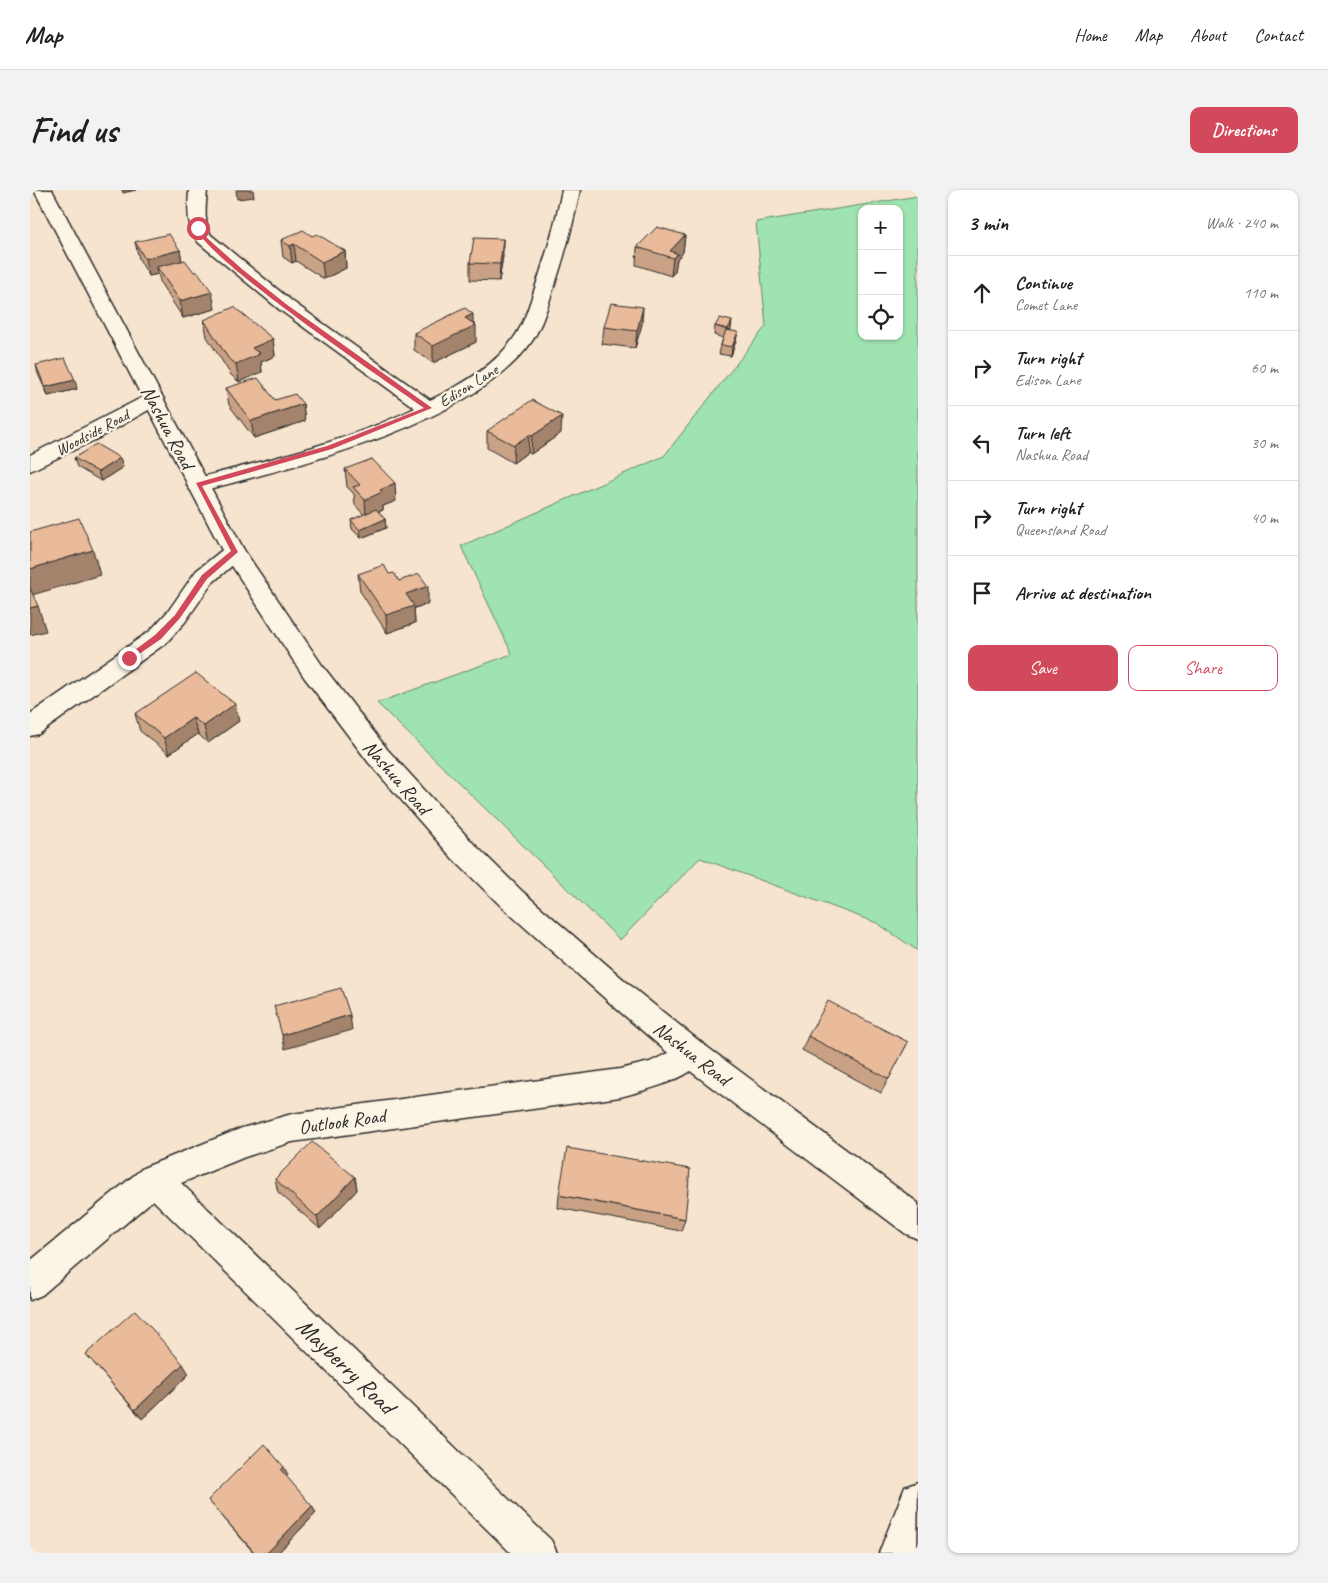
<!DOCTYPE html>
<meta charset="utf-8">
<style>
body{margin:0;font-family:Caveat,sans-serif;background:#f2f2f2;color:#202124}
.controls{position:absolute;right:15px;top:15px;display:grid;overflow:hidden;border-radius:10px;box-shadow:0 1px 4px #0004}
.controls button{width:45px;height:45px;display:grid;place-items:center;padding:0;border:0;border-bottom:1px solid #e0e0e0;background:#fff;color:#202124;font:25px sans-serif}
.stop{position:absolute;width:15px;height:15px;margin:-11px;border:4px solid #d1495b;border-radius:50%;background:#fff}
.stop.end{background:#d1495b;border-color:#fff;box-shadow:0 1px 5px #0008}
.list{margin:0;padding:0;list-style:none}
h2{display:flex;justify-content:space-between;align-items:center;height:65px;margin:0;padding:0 20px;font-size:21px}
h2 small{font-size:16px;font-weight:400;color:#757577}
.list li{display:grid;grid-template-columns:32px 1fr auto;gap:15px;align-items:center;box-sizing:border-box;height:75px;padding:0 20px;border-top:1px solid #e0e0e0}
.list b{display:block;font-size:19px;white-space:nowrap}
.list p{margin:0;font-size:16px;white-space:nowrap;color:#757577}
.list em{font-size:16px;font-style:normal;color:#757577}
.actions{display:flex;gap:10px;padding:15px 20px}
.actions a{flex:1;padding:11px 0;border:1px solid #d1495b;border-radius:10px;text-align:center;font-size:18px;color:#d1495b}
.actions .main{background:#d1495b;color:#fff}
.icon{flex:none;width:28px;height:28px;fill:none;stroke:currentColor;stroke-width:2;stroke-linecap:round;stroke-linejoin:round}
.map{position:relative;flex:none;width:888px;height:1363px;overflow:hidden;border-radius:10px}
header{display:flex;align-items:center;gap:30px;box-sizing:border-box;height:70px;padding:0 25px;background:#fff;border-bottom:1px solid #e0e0e0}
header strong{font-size:24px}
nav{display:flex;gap:28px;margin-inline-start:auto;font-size:18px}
.intro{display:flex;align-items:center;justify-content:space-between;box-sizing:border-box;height:120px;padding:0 30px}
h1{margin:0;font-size:35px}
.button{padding:12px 22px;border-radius:10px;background:#d1495b;color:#fff;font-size:18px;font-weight:700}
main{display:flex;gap:30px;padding:0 30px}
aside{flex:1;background:#fff;border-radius:10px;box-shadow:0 1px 4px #0004}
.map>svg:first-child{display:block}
</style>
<header>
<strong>Map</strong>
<nav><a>Home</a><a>Map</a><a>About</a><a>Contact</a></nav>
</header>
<div class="intro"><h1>Find us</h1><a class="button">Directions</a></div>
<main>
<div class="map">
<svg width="888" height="1363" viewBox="0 0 888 1363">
<rect width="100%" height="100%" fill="#f7e4ce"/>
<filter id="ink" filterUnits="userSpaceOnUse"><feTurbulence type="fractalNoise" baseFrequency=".02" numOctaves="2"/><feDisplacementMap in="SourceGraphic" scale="10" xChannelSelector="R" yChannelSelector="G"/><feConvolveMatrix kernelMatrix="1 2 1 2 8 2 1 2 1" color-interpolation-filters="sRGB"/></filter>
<g filter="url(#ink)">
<path fill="#9ee3b0" stroke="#64876e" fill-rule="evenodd" d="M888,6v755l-41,-28 -177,-65 -80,82 -243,-237 135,-49 -51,-108 203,-90 102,-130 -10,-104zM832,19h37v127h-37z"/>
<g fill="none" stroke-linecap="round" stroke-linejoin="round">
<defs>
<path id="minor" d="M159,0h18c-1,15 -4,32 4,45l82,67 137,98c30,-14 63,-33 83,-61 10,-13 15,-30 20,-45 12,-35 22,-68 29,-104h18c-7,35 -16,69 -28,103 -6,18 -12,39 -25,55 -64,79 -232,118 -329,144l-8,-2 -3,-5 3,-5c73,-19 157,-38 225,-72l-135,-98 -81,-67c-13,-17 -11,-33 -10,-53z
M124,203l7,2 3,4 -3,4 -60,34 -71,34v-16l117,-60z
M204,354l8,3 3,5 -3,5 -30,26 -27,39 -19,21 -127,91 -9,2v-22l120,-83 19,-21 27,-39 30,-24z
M662,851l11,3 4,10c-12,25 -62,36 -87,43l-328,45 -47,15 -64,26 370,357 6,13h-46l-358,-353 -111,95 -12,5v-39l113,-93 99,-40 50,-14 328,-45 30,-7z
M888,1292l-1,71h-38l26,-66z"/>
<path id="secondary" d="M4,0h18l192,360 78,115 65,84 86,94 50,49 115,100 65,52 215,159v36l-12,-5 -225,-170 -63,-54 -115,-102 -50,-49 -84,-96 -65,-86 -81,-125z"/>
</defs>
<use href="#minor" stroke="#2b2b2b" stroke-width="3"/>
<use href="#secondary" stroke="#2b2b2b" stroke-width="3"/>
<use href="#minor" fill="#fcf5e5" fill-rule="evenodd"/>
<use href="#secondary" fill="#fcf5e5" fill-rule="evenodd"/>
</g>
<path fill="#c9a184" stroke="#2b2b2b" d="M655,45l-2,17 -6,7 -2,12 -4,5 -35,-11 1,-18z
M282,46l33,15 1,17 -22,11 -28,-18 -4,2 -9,-6 -2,-17z
M105,52l45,8 2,11 33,48 -32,9 -22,-34 -3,-10 -9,2 -10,-17z
M473,66l-4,25 -29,-1v-17z
M174,130l69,19 2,17 -14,6 1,10 -23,10 -8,-7 -24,-38z
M443,133l3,19 -43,21 -19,-13v-17z
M612,134l-7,24 -33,-4 2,-17z
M685,136l16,5 5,10 -5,15 -12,-2 2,-9 2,-7 -9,-3z
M6,175l41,24 -29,7 -10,-22z
M196,198l49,12 28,4 2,17 -51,17 -25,-33z
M457,241l74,2 -30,21 -3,-2 -15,11 -26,-15z
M44,268h46l3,9 -22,14 -24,-14z
M315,279l51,32 -13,5v4l-5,2 7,7 1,9 -25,10 -9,-9 -1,-9 13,-5 -9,-10 -1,-11 -7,-7z
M328,384h31l10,7 29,23 -14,4 1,15 -28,10 -27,-42z
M105,524l104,7 -31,22 -10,-9 -29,20 -29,-23z
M778,846l100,6 -27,51 -79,-43z
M325,987l2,13 -37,39 -42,-37 -3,-13z
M529,1005l126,24 -4,12 -123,-23z
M56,1164l103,20 -47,45z
M258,1285l-2,2 30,36 -38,40h-24l-46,-53z"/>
<path fill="#a4836c" stroke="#2b2b2b" d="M92,0h14l-13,3z
M206,0h17l1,7 -17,2z
M655,45l-2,17 -6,7 -2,12 -4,5 2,-18 -3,-7z
M473,49v17l-4,25 1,-17z
M264,54l2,17 -4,2 -2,-17z
M150,60l3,18 -26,-1 1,7 -9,2 -4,-17z
M315,61l1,17 -22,11 -2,-17z
M182,102l3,17 -32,9 -3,-17z
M613,117l-1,17 -7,24 2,-17z
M443,124v12l3,-1v17l-43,21v-17l32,-28z
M702,131l-1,9 -5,8 2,-9z
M708,142l-2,9 -5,15 1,-9z
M243,149l2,17 -14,6 1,10 -23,10 -3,-18 16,-16z
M45,190l2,9 -29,7 -3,-9z
M273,214l2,17 -51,17 -3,-17z
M532,226l-1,17 -30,21 1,-18z
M499,245l-1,17 -15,11 1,-18z
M90,268l3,9 -22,14 -3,-9z
M365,293l1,18 -13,5v4l-17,7 -1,-17 15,-10z
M355,329l1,9 -25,10 -1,-8z
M63,360l7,25 -68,20 -2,-5v-21z
M398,396v18l-14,4 1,15 -28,10 -1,-18 20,-21z
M8,416l8,25 -16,4v-27z
M205,514l4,17 -31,22 -4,-17z
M163,528l5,16 -29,20 -5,-16z
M320,825l2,15 -67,19 -3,-14z
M325,987l2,13 -37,39 -3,-12z
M153,1174l6,10 -47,45 -7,-9z
M254,1277l4,8 -3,3 -4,-8z
M282,1316l4,7 -38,40h-11z"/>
<path fill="#eabb9a" stroke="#2b2b2b" d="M627,37l28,8 -15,16 8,3 -5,4 -36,-11z
M273,40l9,6 5,-2 28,17 -23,11 -28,-18 -4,2 -9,-6z
M139,44l11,16 -35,9 -10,-17z
M444,48l29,1 -3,25 -30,-1z
M155,70l9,12h4l14,20 -32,9 -23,-34z
M581,113l32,4 -6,24 -33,-4z
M204,117l39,32 -21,9 8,6 -24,10 -8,-6 -24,-38z
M435,118l8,6 -8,4 11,7 -43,21 -19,-13z
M690,128l12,3 -4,8 -13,-3z
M696,140l12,2 -6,15 -11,-2z
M35,168l10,22 -30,7 -9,-22z
M228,188l17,22 20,-6 8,10 -52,17 -25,-33z
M502,210l30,16 -30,20 -3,-1 -15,10 -27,-14z
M66,254l24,14 -22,14 -24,-14z
M342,269l23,24 -15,7 2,2 -17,8 -12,-13 7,-2 -15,-16z
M346,319l9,10 -25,11 -9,-10z
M49,328l14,32 -63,19v-37z
M354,375l5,9 5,-1 5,8 20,-7 9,12 -22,8 8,12 -28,9 -28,-41z
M0,398l8,18 -8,2z
M166,483l39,31 -31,22 -11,-8 -29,20 -29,-24z
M311,798l9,27 -68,20 -8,-29z
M798,811l80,41 -19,37 -81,-43z
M282,952l43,35 -38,40 -42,-38z
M537,958l123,21 -5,50 -126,-24z
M105,1120l48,54 -48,46 -49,-56z
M234,1254l20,23 -3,3 31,36 -45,47h-12l-47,-53z"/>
</g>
<path fill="#d1495b" d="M166,37h4l7,11 35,31 44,35 146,104 -100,41 -130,37 36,66 -31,27 -27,39 -19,21 -32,22 -3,-3 1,-2 28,-21 20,-20 27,-40 29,-24 -35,-68 131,-37 97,-38c-35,-25 -223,-152 -228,-181z"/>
<g text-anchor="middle" stroke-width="4.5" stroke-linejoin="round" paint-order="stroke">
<g font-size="16" fill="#2b2b2b" stroke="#fcf5e5">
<text transform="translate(438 195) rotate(-32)" y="6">Edison Lane</text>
<text transform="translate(62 242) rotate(-28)" y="6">Woodside Road</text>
</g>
<g font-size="20" fill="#2b2b2b" stroke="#fcf5e5">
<text transform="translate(138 237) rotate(62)" y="7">Nashua Road</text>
<text transform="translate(367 587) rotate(49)" y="7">Nashua Road</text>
<text transform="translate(662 863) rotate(38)" y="7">Nashua Road</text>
<text transform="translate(312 931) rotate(-8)" y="7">Outlook Road</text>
</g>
<g font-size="24" fill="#2b2b2b" stroke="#fcf5e5">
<text transform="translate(316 1176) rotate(44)" y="8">Mayberry Road</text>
</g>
</g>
</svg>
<div class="controls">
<button>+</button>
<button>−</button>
<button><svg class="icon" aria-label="locate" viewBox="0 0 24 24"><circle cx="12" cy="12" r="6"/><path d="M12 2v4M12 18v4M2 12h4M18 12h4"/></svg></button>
</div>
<div class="stop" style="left:168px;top:38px"></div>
<div class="stop end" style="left:99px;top:468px"></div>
</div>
<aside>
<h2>3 min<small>Walk · 240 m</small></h2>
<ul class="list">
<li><svg class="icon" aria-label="ahead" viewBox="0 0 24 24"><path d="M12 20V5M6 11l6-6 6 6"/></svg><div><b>Continue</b><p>Comet Lane</p></div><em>110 m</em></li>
<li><svg class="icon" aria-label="right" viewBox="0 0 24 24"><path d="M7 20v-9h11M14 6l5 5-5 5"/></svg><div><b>Turn right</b><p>Edison Lane</p></div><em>60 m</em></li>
<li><svg class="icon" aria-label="left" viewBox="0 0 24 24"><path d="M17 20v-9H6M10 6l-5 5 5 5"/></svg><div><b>Turn left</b><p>Nashua Road</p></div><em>30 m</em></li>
<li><svg class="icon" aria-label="right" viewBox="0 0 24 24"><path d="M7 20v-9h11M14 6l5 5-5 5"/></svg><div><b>Turn right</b><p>Queensland Road</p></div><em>40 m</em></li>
<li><svg class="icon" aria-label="arrive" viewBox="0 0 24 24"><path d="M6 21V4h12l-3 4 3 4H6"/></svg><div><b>Arrive at destination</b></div></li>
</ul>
<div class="actions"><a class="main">Save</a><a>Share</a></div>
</aside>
</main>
